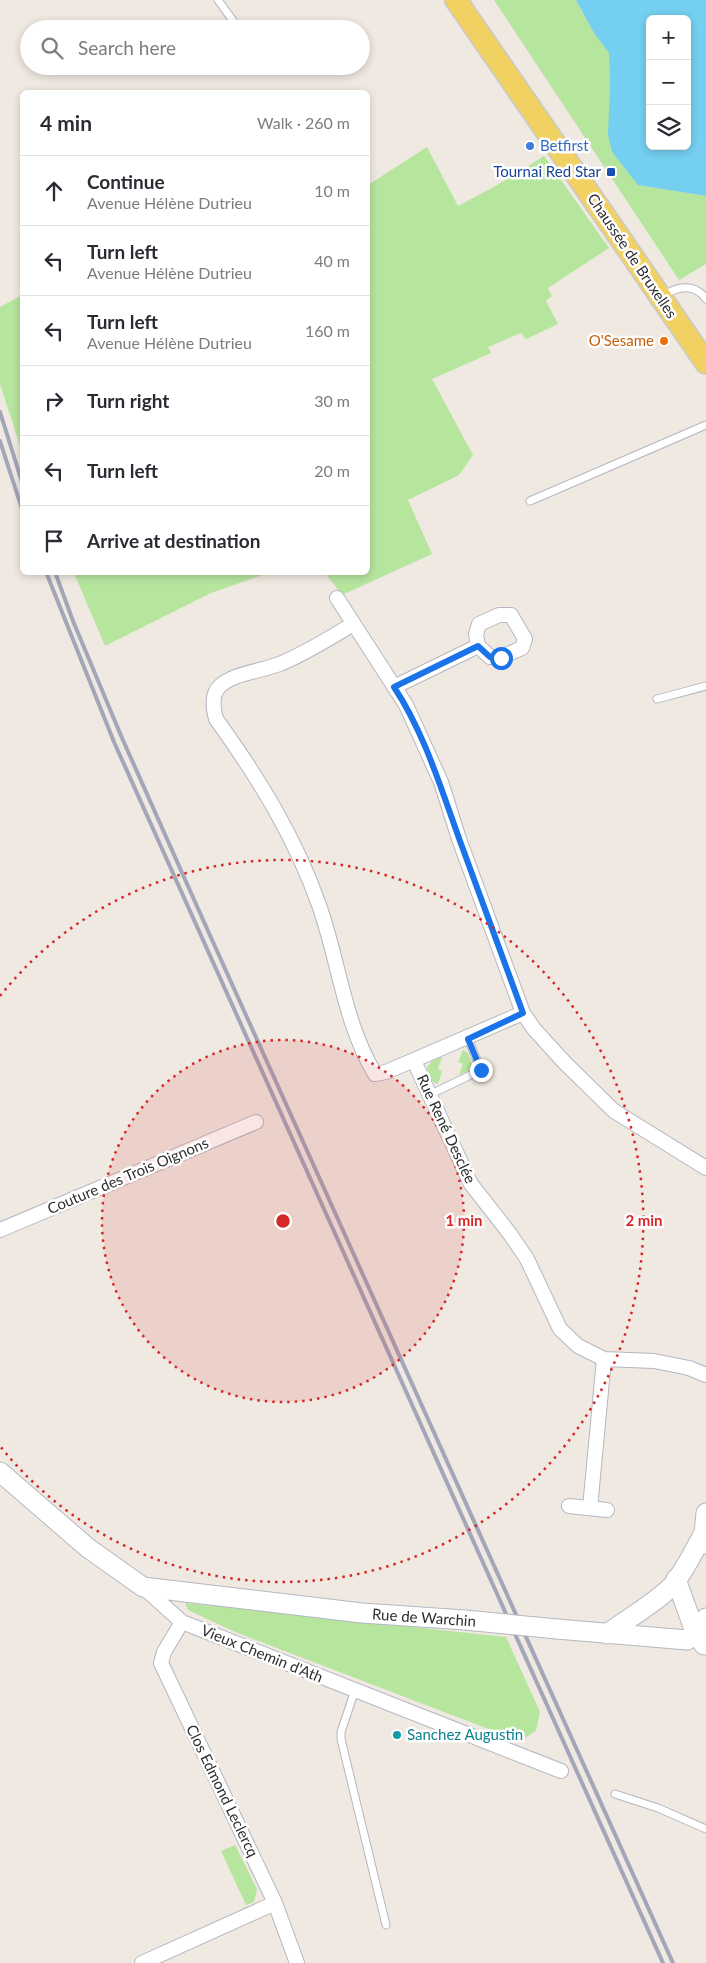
<!DOCTYPE html>
<meta charset="utf-8">
<style>
body{margin:0;font-family:Lato,sans-serif;background:#f2f2f3;color:#2b2b33}
.controls{position:absolute;right:15px;top:15px;display:grid;overflow:hidden;border-radius:8px;box-shadow:0 2px 8px #0003}
.controls button{width:45px;height:45px;display:grid;place-items:center;padding:0;border:0;border-bottom:1px solid #e1e1e2;background:#fff;color:#2b2b33;font:25px sans-serif}
.stop{position:absolute;width:15px;height:15px;margin:-11px;border:4px solid #1a73e8;border-radius:50%;background:#fff}
.stop.end{background:#1a73e8;border-color:#fff;box-shadow:0 1px 5px #0008}
.list{margin:0;padding:0;list-style:none}
h2{display:flex;justify-content:space-between;align-items:center;height:65px;margin:0;padding:0 20px;font-size:21px}
h2 small{font-size:16px;font-weight:400;color:#7c7c81}
.list li{display:grid;grid-template-columns:32px 1fr auto;gap:15px;align-items:center;box-sizing:border-box;height:70px;padding:0 20px;border-top:1px solid #e1e1e2}
.list b{display:block;font-size:19px;white-space:nowrap}
.list p{margin:0;font-size:16px;white-space:nowrap;color:#7c7c81}
.list em{font-size:16px;font-style:normal;color:#7c7c81}
.icon{flex:none;width:28px;height:28px;fill:none;stroke:currentColor;stroke-width:2;stroke-linecap:round;stroke-linejoin:round}
.map{position:relative;flex:none;width:706px;height:1963px;overflow:hidden}
.search{position:absolute;background:#fff;box-shadow:0 2px 8px #0003;left:20px;top:20px;width:350px;height:55px;display:flex;align-items:center;gap:12px;box-sizing:border-box;padding:0 18px;border-radius:28px;color:#7c7c81;font-size:19px}
.panel{position:absolute;background:#fff;box-shadow:0 2px 8px #0003;left:20px;top:90px;width:350px;height:485px;border-radius:8px}
.map>svg:first-child{display:block}
</style>
<div class="map">
<svg width="706" height="1963" viewBox="0 0 706 1963">
<rect width="100%" height="100%" fill="#efe9e1"/>
<path fill="#b6e59e" d="M494,0h82l18,33 15,19 1,37 29,96 67,11v68l-27,16z
M427,147l31,59 41,-22 45,-28 65,92 -61,40 4,8 -6,5 12,23 -32,15 -5,-6 -33,14 3,6 -59,26 41,76 -14,20 -51,25 24,54 -90,41 -17,-22 43,-1v-387z
M22,295v157l-22,-68v-77z
M74,573h194l-57,20 -106,53z
M463,1050l5,3 4,12 -4,6 -9,4 4,-11 -5,-2z
M442,1057l-4,12 4,2 -4,13c-8,-2 -10,-10 -11,-17l5,-6z
M185,1603l321,34 34,75 -4,19 -16,10 -285,-109 -47,-22z
M235,1845l22,44 -3,13 -8,3 -25,-54z"/>
<path fill="#75cff0" fill-rule="evenodd" d="M576,0h130v196l-68,-11 -26,-33 -4,-17 2,-46 -1,-36 -15,-20zM650,19h37v127h-37z"/>
<g fill="none" stroke-linecap="round" stroke-linejoin="round">
<defs>
<path id="lane" d="M218,0l21,29
M663,296c14,-10 32,-13 43,3
M530,501l176,-76
M657,699l49,-13
M429,1095l52,-25 -13,-31
M355,1690l-14,42v7l45,186
M615,1794l43,14 48,21"/>
<path id="street" d="M337,598l69,107 35,77 18,57 64,174 11,16 31,34 49,48 92,57
M353,624c-23,14 -47,29 -71,39 -18,8 -49,10 -62,23 -9,8 -7,22 -4,33 42,58 79,118 103,186 20,56 25,118 56,169l11,-2 137,-59
M394,687l84,-41 12,11h11l21,-9 3,-9 -14,-24h-12l-20,9 -3,10 2,12
M414,1061l57,123 39,50 17,25 33,70 18,17 26,13 50,2 35,7 17,7
M0,1230l256,-108
M569,1506l38,4
M590,1508l14,-149
M143,1587l39,35 379,149
M182,1622l-18,30 -3,11 114,240 22,60
M142,1963l133,-60"/>
<path id="secondary" d="M0,1472l88,76 55,39 219,26 103,7
M706,1544l-2,-11 2,-20
M676,1579l19,53 9,13
M557,1629l130,11 19,-22
M607,1634c21,-16 46,-29 65,-48 13,-15 22,-36 32,-53"/>
<path id="primary" d="M456,0l250,363"/>
</defs>
<use href="#lane" stroke="#b4b7c1" stroke-width="9"/>
<use href="#street" stroke="#b4b7c1" stroke-width="16"/>
<use href="#secondary" stroke="#b4b7c1" stroke-width="21"/>
<use href="#primary" stroke="#c9c9c9" stroke-width="24"/>
<use href="#lane" stroke="#fff" stroke-width="7"/>
<use href="#street" stroke="#fff" stroke-width="14"/>
<use href="#secondary" stroke="#fff" stroke-width="19"/>
<use href="#primary" stroke="#f2d163" stroke-width="21"/>
<path stroke="#a3a6b8" stroke-width="4" d="M0,412l22,70
M0,441l22,68
M46,572l68,170 549,1221
M55,572l18,49 49,117 82,184 469,1041"/>
<defs>
<path id="secondary-bridge" d="M465,1620l92,9"/>
</defs>
<use href="#secondary-bridge" stroke="#b4b7c1" stroke-width="21" stroke-linecap="butt"/>
<use href="#secondary-bridge" stroke="#fff" stroke-width="19"/>
</g>
<g fill="none" stroke-linecap="round" stroke-linejoin="round">
<path stroke="#1a73e8" stroke-width="6" d="M481,1070l-13,-31 55,-26c-21,-57 -42,-114 -63,-172 -19,-52 -35,-107 -66,-154l84,-41 12,11 11,1"/>
</g>
<circle cx="283" cy="1221" r="181" fill="#d62828" fill-opacity=".12"/>
<g fill="none" stroke="#d62828" stroke-width="2.5" stroke-dasharray="2.5 5">
<circle cx="283" cy="1221" r="181"/>
<path d="M0 996A361 361 0 1 1 0 1446"/>
</g>
<circle fill="#3f7fe0" stroke="#fff" stroke-width="2" cx="530" cy="146" r="5"/>
<rect fill="#1a4fb4" stroke="#fff" stroke-width="2" x="606" y="167" width="10" height="10" rx="2.5"/>
<circle fill="#e8710a" stroke="#fff" stroke-width="2" cx="664" cy="341" r="5"/>
<circle fill="#0f9aa8" stroke="#fff" stroke-width="2" cx="397" cy="1735" r="5"/>
<g text-anchor="middle" stroke-width="5" stroke-linejoin="round" paint-order="stroke">
<g font-size="15" fill="#366cbe" stroke="#fff" text-anchor="start">
<text x="540" y="151">Betfirst</text>
</g>
<g font-size="15" fill="#164399" stroke="#fff" text-anchor="end">
<text x="601" y="177">Tournai Red Star</text>
</g>
<g font-size="15" fill="#2e2e2e" stroke="#fff">
<text transform="translate(632 256) rotate(56)" y="5">Chaussée de Bruxelles</text>
<text transform="translate(446 1129) rotate(65)" y="5">Rue René Desclée</text>
<text transform="translate(128 1176) rotate(-23)" y="5">Couture des Trois Oignons</text>
<text transform="translate(424 1618) rotate(4)" y="5">Rue de Warchin</text>
<text transform="translate(262 1654) rotate(22)" y="5">Vieux Chemin d'Ath</text>
<text transform="translate(222 1791) rotate(64)" y="5">Clos Edmond Leclercq</text>
</g>
<g font-size="15" fill="#c56008" stroke="#fff" text-anchor="end">
<text x="654" y="346">O'Sesame</text>
</g>
<g font-size="15" fill="#0d838f" stroke="#fff" text-anchor="start">
<text x="407" y="1740">Sanchez Augustin</text>
</g>
</g>
<circle cx="283" cy="1221" r="8" fill="#d62828" stroke="#fff" stroke-width="2.5"/>
<g font-size="15" text-anchor="middle" font-weight="bold" fill="#d62828" stroke="#fff" stroke-width="5" stroke-linejoin="round" paint-order="stroke">
<text x="464" y="1226">1 min</text>
<text x="644" y="1226">2 min</text>
</g>
</svg>
<div class="controls">
<button>+</button>
<button>−</button>
<button><svg class="icon" aria-label="layers" viewBox="0 0 24 24"><path d="M12 4l9 5-9 5-9-5zM3 14l9 5 9-5"/></svg></button>
</div>
<div class="stop" style="left:501px;top:658px"></div>
<div class="stop end" style="left:481px;top:1070px"></div>
<div class="search"><svg class="icon" aria-label="search" viewBox="0 0 24 24"><circle cx="10" cy="10" r="6"/><path d="M15 15l6 6"/></svg>Search here</div>
<section class="panel">
<h2>4 min<small>Walk · 260 m</small></h2>
<ul class="list">
<li><svg class="icon" aria-label="ahead" viewBox="0 0 24 24"><path d="M12 20V5M6 11l6-6 6 6"/></svg><div><b>Continue</b><p>Avenue Hélène Dutrieu</p></div><em>10 m</em></li>
<li><svg class="icon" aria-label="left" viewBox="0 0 24 24"><path d="M17 20v-9H6M10 6l-5 5 5 5"/></svg><div><b>Turn left</b><p>Avenue Hélène Dutrieu</p></div><em>40 m</em></li>
<li><svg class="icon" aria-label="left" viewBox="0 0 24 24"><path d="M17 20v-9H6M10 6l-5 5 5 5"/></svg><div><b>Turn left</b><p>Avenue Hélène Dutrieu</p></div><em>160 m</em></li>
<li><svg class="icon" aria-label="right" viewBox="0 0 24 24"><path d="M7 20v-9h11M14 6l5 5-5 5"/></svg><div><b>Turn right</b></div><em>30 m</em></li>
<li><svg class="icon" aria-label="left" viewBox="0 0 24 24"><path d="M17 20v-9H6M10 6l-5 5 5 5"/></svg><div><b>Turn left</b></div><em>20 m</em></li>
<li><svg class="icon" aria-label="arrive" viewBox="0 0 24 24"><path d="M6 21V4h12l-3 4 3 4H6"/></svg><div><b>Arrive at destination</b></div></li>
</ul>
</section>
</div>
